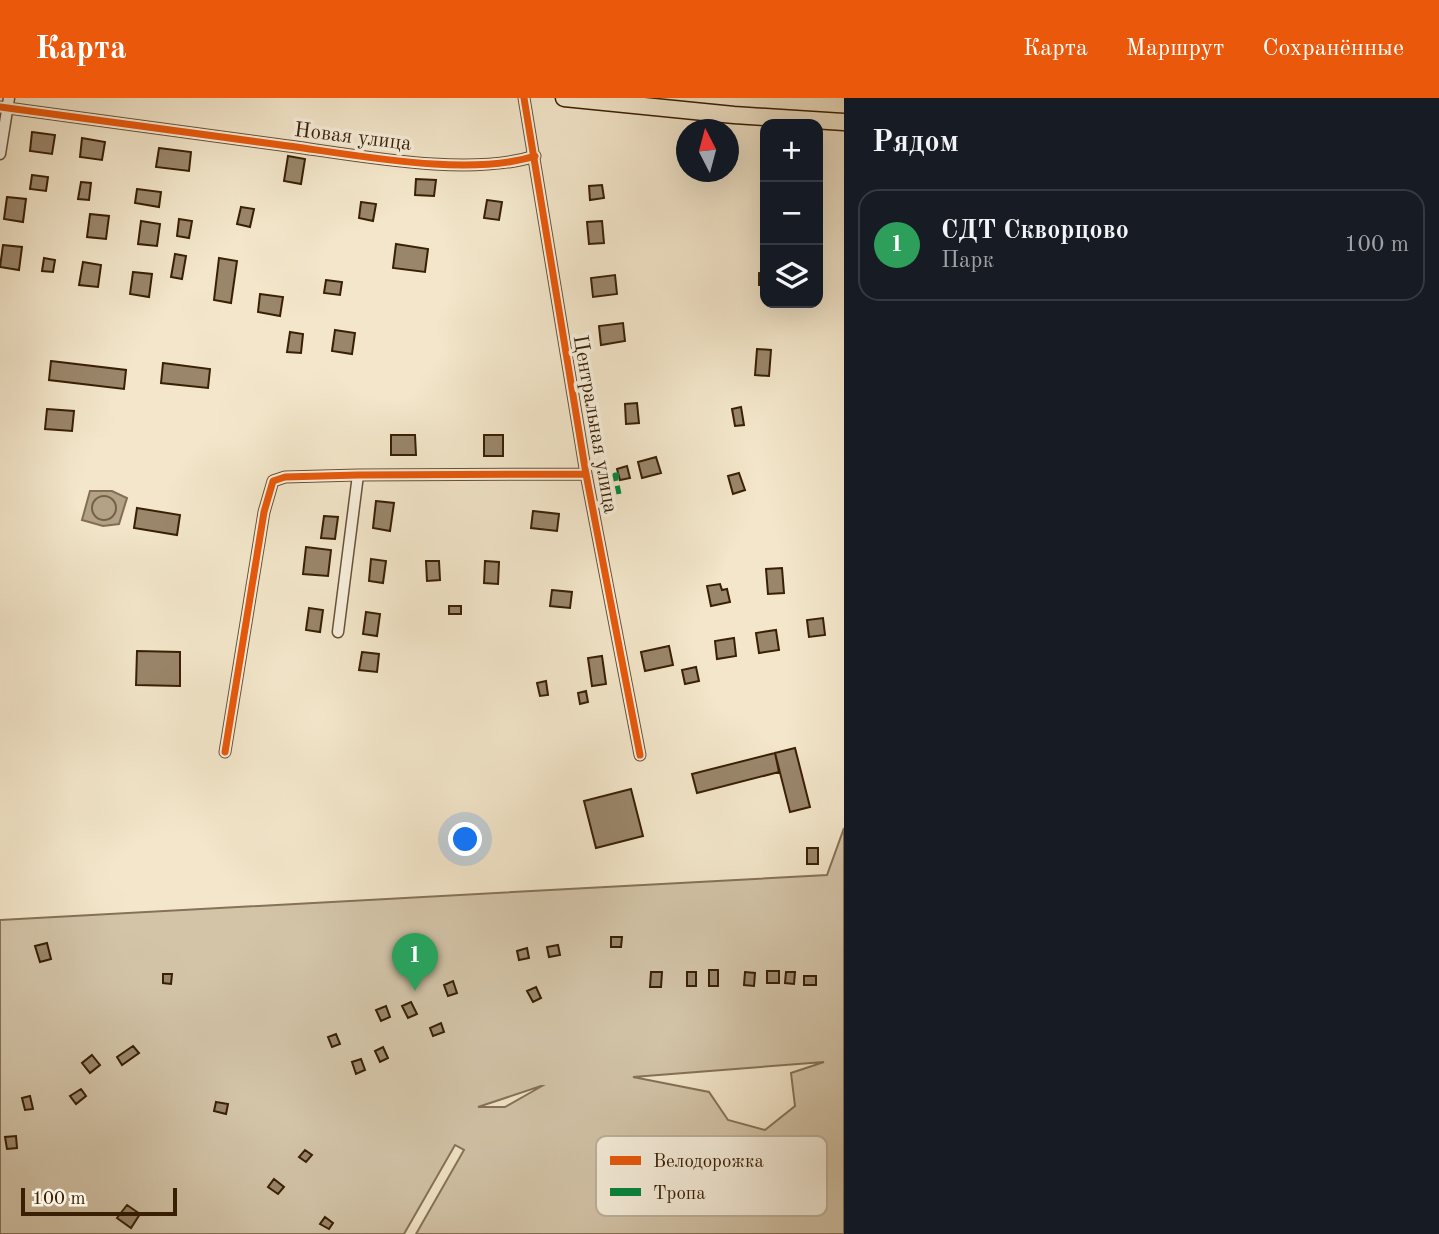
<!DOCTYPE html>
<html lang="ru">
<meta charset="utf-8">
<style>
body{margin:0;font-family:"Old Standard TT",serif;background:#20242c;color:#f1f3f6}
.controls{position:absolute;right:21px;top:21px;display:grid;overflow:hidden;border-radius:14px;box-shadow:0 7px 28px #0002}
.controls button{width:63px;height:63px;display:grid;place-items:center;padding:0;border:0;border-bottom:2px solid #363941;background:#171b24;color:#f1f3f6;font:35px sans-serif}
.compass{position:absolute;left:676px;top:21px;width:63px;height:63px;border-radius:50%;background:#171b24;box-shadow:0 7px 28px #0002;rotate:354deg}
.scale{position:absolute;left:21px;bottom:18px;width:156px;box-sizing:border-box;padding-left:7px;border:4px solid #391f04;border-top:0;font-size:19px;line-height:24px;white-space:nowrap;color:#391f04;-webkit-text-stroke:5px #f7efdd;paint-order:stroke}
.you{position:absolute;left:466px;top:742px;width:24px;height:24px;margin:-18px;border:5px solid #fff;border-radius:50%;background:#1a73e8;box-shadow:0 0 0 10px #1a73e833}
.badge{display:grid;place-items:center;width:46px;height:46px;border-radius:50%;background:#ea580c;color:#fff;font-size:23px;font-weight:700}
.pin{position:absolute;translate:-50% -58px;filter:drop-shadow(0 2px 4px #0008)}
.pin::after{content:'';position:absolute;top:37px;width:24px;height:21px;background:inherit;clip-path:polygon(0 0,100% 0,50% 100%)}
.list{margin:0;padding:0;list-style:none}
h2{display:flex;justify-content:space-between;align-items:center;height:91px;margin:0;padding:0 28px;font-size:30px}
h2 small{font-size:23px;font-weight:400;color:#9ea1a6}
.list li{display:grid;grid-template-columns:46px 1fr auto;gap:21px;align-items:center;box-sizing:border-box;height:112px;margin:0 14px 14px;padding:0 14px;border:2px solid #363941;border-radius:21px}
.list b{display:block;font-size:26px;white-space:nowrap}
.list p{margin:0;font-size:23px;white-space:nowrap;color:#9ea1a6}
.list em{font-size:23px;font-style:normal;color:#9ea1a6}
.icon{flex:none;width:38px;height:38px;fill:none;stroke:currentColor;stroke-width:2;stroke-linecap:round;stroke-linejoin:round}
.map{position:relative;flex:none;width:844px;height:1136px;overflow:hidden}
header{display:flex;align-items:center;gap:42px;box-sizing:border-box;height:98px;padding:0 35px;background:#ea580c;color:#fff}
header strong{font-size:33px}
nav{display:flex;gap:38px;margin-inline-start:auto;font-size:24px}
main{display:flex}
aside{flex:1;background:#171b24}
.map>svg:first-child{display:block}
</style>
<header>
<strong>Карта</strong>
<nav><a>Карта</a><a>Маршрут</a><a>Сохранённые</a></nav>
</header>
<main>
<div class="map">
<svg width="844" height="1136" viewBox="0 0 844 1136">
<rect width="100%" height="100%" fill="#f3e6ca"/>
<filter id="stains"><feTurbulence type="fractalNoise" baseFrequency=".00286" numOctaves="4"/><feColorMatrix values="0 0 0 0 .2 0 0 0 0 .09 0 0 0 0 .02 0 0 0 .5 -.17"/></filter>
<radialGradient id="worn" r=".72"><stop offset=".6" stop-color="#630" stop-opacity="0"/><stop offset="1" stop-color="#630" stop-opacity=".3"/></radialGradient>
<path fill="#d3c4a8" stroke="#867256" stroke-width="2" fill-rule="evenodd" d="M844,730v406h-428l48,-84 -9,-5 -51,89h-404v-314l827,-45zM824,964l-33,11 4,33 -30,24 -37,-10 -19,-28 -76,-15zM542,988l-37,21h-27l63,-21z"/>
<path fill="#b4a287" stroke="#836e53" stroke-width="2" d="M90,393h22l15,7 -8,26 -16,2 -21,-6z"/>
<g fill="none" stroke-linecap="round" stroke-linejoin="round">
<path stroke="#766046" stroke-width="2" d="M92 410a12 12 0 1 1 24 0a12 12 0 1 1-24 0Z"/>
</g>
<path fill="#9a866b" stroke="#391f04" stroke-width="2" d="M32,34l23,3 -3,19 -22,-3z
M82,40l23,4 -3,18 -22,-3z
M159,50l32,4 -2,19 -33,-4z
M288,58l17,3 -4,25 -17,-3z
M32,77l16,2 -2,14 -16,-2z
M416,81l20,1 -2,16 -19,-1z
M81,84l10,1 -2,17 -11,-1z
M602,87l2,13 -14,2 -1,-14z
M137,91l24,3 -2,15 -24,-4z
M7,99l19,2 -3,23 -19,-3z
M487,102l15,2 -3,18 -15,-2z
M361,104l15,2 -3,17 -14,-3z
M241,109l13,2 -4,18 -13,-3z
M90,116l19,2 -3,23 -19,-2z
M179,121l13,2 -3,17 -12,-2z
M141,123l19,3 -3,22 -19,-2z
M602,123l2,22 -15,1 -2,-22z
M396,146l32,5 -3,23 -32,-4z
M3,147l19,2 -3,23 -19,-3z
M175,156l11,2 -4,23 -11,-2z
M44,160l11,2 -2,12 -11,-1z
M219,160l18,3 -6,42 -17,-3z
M83,164l18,3 -3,22 -19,-2z
M133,174l19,2 -3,23 -19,-3z
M765,174v13h-6v-12z
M615,177l2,19 -24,3 -2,-19z
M326,182l16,2 -2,13 -16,-2z
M260,196l23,3 -3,19 -22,-4z
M623,225l2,18 -24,4 -2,-19z
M335,232l20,3 -3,21 -20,-3z
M290,234l13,2 -2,19 -14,-1z
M757,251l14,1 -2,26 -14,-1z
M51,263l75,9 -2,19 -75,-9z
M163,265l47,6 -2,19 -47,-5z
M637,305l2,20 -13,1 -1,-20z
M741,309l3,18 -9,1 -3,-17z
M47,311l27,2 -2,20 -27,-2z
M391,337h24l1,20h-25z
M484,337h19v21h-19z
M656,359l5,16 -19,5 -4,-16z
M627,368l3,12 -10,2 -3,-11z
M739,375l6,17 -12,4 -5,-18z
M376,403l18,2 -4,28 -17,-3z
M137,410l43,7 -3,20 -43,-7z
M533,413l26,3 -2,17 -26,-3z
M324,418l14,1 -3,22 -14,-1z
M306,449l25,3 -3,26 -25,-2z
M371,461l15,2 -3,22 -14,-2z
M426,463h13l1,19 -13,1z
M485,463l14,1 -1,22 -14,-1z
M782,470l2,25 -16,1 -2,-25z
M720,486l2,6 5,-1 3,13 -19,4 -4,-20z
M552,492l20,2 -2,16 -20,-2z
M449,508h12v8h-12z
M309,510l14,2 -3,22 -14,-2z
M366,514l14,2 -3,22 -14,-2z
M823,520l2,17 -16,2 -2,-17z
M776,532l3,20 -20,3 -3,-20z
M734,540l2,18 -19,3 -2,-18z
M669,548l4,19 -28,6 -4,-19z
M137,553l43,1v34l-44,-1z
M362,554l17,2 -2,18 -18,-2z
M602,558l4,28 -14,2 -4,-28z
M696,569l3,14 -14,3 -3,-14z
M546,583l2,14 -8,1 -3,-13z
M586,593l2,11 -8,2 -2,-11z
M795,650l15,59 -20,5 -15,-59z
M775,655l4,19 -82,21 -5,-19z
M631,691l12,47 -47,12 -12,-47z
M807,750h11v16h-11z
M611,839h11l-1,10h-10z
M47,845l4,16 -11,3 -5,-16z
M558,847l2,10 -11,2 -2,-10z
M527,850l2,10 -10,2 -2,-9z
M709,872h9v16h-9z
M767,873h12v12h-12z
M651,874h11l-1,15h-11z
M687,874h9v14h-9z
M745,874l10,1 -1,13 -10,-1z
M786,874h9l-1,12 -9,-1z
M163,876h9l-1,10 -8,-1z
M804,878h12v9h-12z
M453,883l4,12 -9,3 -4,-11z
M536,889l5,11 -8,4 -6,-11z
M411,904l6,12 -9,4 -6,-12z
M386,908l4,11 -9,4 -5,-11z
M441,925l3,9 -11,4 -3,-8z
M336,936l4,10 -8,3 -4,-10z
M133,948l6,7 -17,12 -5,-8z
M383,949l5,11 -8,4 -5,-11z
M92,957l8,10 -10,8 -8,-10z
M361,961l4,11 -9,4 -4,-12z
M81,991l5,7 -10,8 -6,-8z
M30,998l3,13 -8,1 -3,-12z
M216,1004l12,2 -2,10 -12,-3z
M16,1038l1,12 -10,1 -2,-12z
M305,1052l7,5 -6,7 -7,-5z
M274,1081l10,8 -6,7 -10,-7z
M127,1107l13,9 -9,14 -14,-10z
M325,1119l8,6 -4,6 -9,-5z"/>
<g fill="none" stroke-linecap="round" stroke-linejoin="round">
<defs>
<path id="minor" d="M524,0l62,376 54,281
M0,9c94,13 187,25 281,38 71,9 186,33 254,11
M0,56l9,-56
M338,534l20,-157
M225,654l39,-240 9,-31 12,-4 73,-2 228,-1"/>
<path id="trunk" d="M564,0l170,17 110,7"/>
</defs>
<use href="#minor" stroke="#685136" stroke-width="13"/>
<use href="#trunk" stroke="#391f04" stroke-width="19"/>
<use href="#minor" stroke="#f7efdd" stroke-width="10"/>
<use href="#trunk" stroke="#f3e6ca" stroke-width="16"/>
<path stroke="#00873e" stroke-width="5" stroke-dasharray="10 5" stroke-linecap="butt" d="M619,377h-4l4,19"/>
<defs>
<path id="cycleway" d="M524,0l62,376 54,281
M0,9c94,13 187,25 281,38 71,9 186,33 254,11
M225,654l39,-240 9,-31 12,-4 73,-2 228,-1"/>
</defs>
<use href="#cycleway" stroke="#f7efdd" stroke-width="11"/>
<use href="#cycleway" stroke="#e8590c" stroke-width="7"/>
</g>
<g text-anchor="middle" stroke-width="7" stroke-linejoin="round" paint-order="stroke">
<g font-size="21" fill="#391f04" stroke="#f7efdd">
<text transform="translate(353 38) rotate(7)" y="7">Новая улица</text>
<text transform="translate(596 326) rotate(80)" y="7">Центральная улица</text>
</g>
</g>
<rect x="596" y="1038" width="231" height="80" rx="10" fill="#f7efdd" stroke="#beb19c" stroke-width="2"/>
<rect x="610" y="1058" width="31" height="9" fill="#e8590c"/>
<rect x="610" y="1090" width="31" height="8" fill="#00873e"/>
<g font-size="19" fill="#391f04">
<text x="653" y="1069">Велодорожка</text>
<text x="653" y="1101">Тропа</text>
</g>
<rect width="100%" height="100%" filter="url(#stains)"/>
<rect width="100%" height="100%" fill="url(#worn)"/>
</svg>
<div class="controls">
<button>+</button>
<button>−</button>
<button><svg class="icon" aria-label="layers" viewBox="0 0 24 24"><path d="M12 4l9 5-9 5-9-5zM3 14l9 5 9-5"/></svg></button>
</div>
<svg class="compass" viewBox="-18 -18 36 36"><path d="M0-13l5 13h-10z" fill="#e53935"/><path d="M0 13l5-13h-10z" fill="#9ea1a6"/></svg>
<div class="scale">100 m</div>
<div class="you"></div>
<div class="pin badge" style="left:415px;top:893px;background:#2e9e5b">1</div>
</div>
<aside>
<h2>Рядом<small></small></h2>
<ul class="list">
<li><span class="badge" style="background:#2e9e5b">1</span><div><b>СДТ Скворцово</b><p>Парк</p></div><em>100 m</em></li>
</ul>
</aside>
</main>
